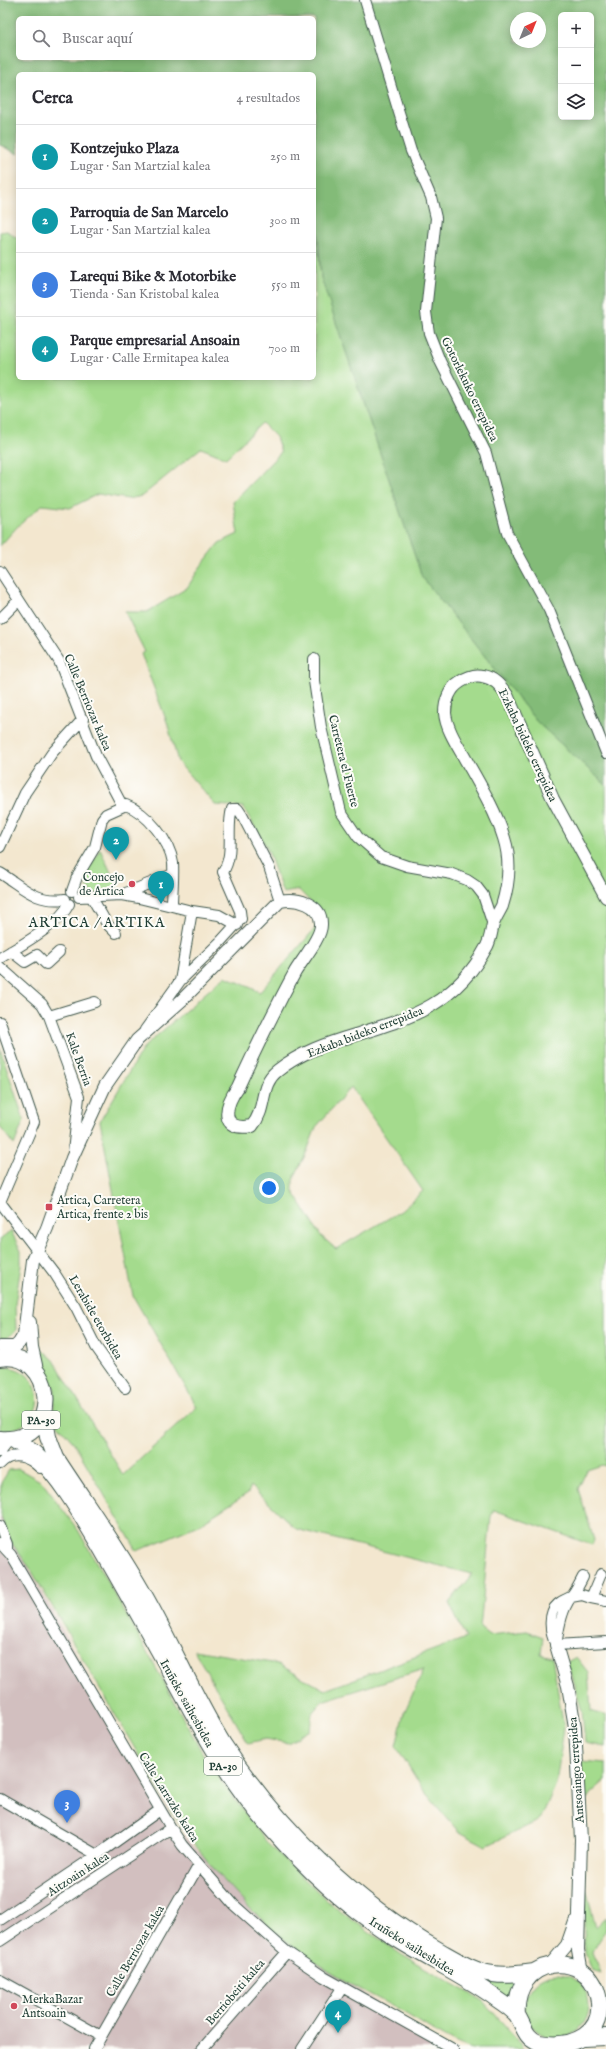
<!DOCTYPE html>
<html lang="es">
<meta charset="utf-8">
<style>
body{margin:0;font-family:"IM FELL English",serif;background:#f7f7f7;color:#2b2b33}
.controls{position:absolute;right:12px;top:12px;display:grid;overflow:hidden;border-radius:6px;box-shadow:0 2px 10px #0003}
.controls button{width:36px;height:36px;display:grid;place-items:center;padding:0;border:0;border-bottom:1px solid #e1e1e2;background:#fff;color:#2b2b33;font:20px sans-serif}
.compass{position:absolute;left:510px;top:12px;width:36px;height:36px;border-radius:50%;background:#fff;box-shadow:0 2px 10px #0003;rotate:43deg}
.you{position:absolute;left:269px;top:1188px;width:14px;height:14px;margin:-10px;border:3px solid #fff;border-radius:50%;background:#1a73e8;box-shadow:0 0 0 6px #1a73e833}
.badge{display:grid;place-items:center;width:26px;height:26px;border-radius:50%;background:#d1495b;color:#fff;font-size:13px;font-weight:700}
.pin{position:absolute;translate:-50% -33px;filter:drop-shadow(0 1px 2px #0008)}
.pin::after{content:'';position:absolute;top:21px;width:14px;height:12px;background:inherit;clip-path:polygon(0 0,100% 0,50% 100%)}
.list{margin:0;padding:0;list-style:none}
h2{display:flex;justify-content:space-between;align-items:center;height:52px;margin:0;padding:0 16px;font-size:17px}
h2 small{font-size:13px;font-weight:400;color:#7c7c81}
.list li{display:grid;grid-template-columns:26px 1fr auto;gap:12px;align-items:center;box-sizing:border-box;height:64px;padding:0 16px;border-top:1px solid #e1e1e2}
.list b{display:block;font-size:15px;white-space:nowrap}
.list p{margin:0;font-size:13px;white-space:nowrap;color:#7c7c81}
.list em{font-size:13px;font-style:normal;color:#7c7c81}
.icon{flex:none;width:22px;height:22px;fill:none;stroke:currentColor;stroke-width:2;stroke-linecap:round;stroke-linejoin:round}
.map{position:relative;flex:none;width:606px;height:2049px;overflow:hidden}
.search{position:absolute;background:#fff;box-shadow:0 2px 10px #0003;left:16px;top:16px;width:300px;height:44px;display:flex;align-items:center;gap:10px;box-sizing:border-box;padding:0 14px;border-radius:6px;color:#7c7c81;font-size:15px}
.panel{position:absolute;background:#fff;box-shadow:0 2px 10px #0003;left:16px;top:72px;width:300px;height:308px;border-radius:6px}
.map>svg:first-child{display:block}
</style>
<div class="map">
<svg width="606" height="2049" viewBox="0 0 606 2049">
<rect width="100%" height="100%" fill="#fdfcf7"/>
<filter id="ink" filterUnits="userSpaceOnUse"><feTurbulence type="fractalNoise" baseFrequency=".025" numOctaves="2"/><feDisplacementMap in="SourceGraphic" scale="8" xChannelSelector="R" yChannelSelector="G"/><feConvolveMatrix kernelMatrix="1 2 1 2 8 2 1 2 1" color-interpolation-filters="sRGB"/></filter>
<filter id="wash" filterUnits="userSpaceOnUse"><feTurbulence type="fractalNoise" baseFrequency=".012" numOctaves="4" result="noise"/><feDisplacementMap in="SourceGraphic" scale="16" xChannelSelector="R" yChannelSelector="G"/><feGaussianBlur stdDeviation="0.9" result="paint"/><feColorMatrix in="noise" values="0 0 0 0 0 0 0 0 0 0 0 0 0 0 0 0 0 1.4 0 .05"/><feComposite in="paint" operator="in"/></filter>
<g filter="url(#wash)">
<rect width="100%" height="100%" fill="#f3e7cf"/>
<path fill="#d2bfbf" d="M0,1516l108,196 74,122 94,98 167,117h-443z"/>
<path fill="#a4db8d" stroke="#628c60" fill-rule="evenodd" d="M315,216l6,62 101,299 115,145 69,63v681l-4,-1 -15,5 -9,19 16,51 -2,5 -98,-35 -3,6 -11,112 9,7 38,-4 16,6 -2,17 11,3 12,71 -8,56 -16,36 -54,26 -28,-15 -34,-40 -28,-45 8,-33 20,-44 -102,32 -10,12 -2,17 -22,13 -22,-4 -18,4 -54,-93 84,14 47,26 141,-52 -17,-35 23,-29 -176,-45 -45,-43 -3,7 -50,32 -61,26 -63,-108 -21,-24 2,-29 -15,-29 -3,-16 17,15 69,115 74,-68 -64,-111 -33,-175 44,-74 81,-71 35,16 65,-75 -26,-27 -16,3 -16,-45 -24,-41 -28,-2 -37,-43 -11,-40 -26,-68 4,-2 -20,-40h22l40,-24 14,-22 18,-23 19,-9 -5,-32 48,-50 -5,-15 -14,-14 -36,35 -25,-10 -59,48 -14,3 -30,-5 -28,14 -28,-3 -25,22 -17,19v-314l7,-1 11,8v139h296zM351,1087l72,104 -22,20 -65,38 -15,-13 -28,-45v-11l14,-29 9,-24z
M100,849l20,43 -29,2v-5l-4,-1v-6h-6z
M0,1048l24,72 -10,25 -14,-18z
M11,1231l10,20v14l-6,39 1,27 -10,7h-6v-98z
M0,1367c47,-3 53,63 0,64z
M19,1469l23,13 36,48 62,109 69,126 60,80 64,61 69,49 80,45 35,39 6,10c-13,0 -40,0 -51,0 -24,-7 -51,-27 -73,-39 -23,-13 -46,-24 -69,-38 -66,-41 -118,-99 -160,-163l-140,-241 -20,-27 -10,-27 1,-31 8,-13z
M576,1657l12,15 3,39 15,5v31l-21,-4 -3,-32 -15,-49z
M581,1761l25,2v17l-15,13 -7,10z
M586,1889l10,38 10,-10v13l-8,11 -5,11 8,21 -9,-3 -7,-17 -1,-25z
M525 2006a32 32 0 1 1 64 0a32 32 0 1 1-64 0Z
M471,1974l44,7 -7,20z"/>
<path fill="#83bb78" stroke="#517c56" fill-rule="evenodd" d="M0,0h606v785l-69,-63 -115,-145 -101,-299 -7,-103v-101h-296v80l-18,-9zM561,15h30v102h-30zM18,18h296v40h-296zM516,18h24v24h-24z"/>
</g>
<g filter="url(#ink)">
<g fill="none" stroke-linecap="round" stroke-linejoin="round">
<defs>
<path id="minor" d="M365,0l32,106 14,45 20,46 5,21 -10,94 3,21 11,28 46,92 21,80 42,77 57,143
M0,571l59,90 37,95 26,49
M0,619l19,-19
M314,659v22l7,46 20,85 17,25 23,20 26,9 45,8 15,6 9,6 7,9 10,30
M0,847l25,-54 27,-40 31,-34
M0,873c23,14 35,30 65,26
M72,891l5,-14 18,-30 7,-28 4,-5 20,-9c21,8 44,36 47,58 1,14 -1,29 -1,43
M121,895l52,-21
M91,896l16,28 9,9
M79,897l42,-2 18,3 53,13 27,4 18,10
M11,951l14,11 12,-7 9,9 13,-12
M0,958c21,-13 59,-33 69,-54
M0,967l42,37 7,12 30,81 -6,55
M180,981l12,-70
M49,1016l46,-14
M0,1022l34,100 -34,80
M145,1030l35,-49 41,-40 20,-22 -1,-8 -17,-39c12,-19 3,-42 9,-63h6l4,6 27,52 11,34
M0,1202l55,72 21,33 20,40 29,41
M0,1346h16
M0,1452l9,-12
M0,1464c12,-13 28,-8 40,4
M0,1526l7,18v6
M0,1543l11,12 160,273 11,17 52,60 53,47 37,25 129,72
M591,1598l15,3
M556,1645c3,-17 5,-34 15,-48l11,-2 9,3 10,-24
M556,1645c-6,-11 -9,-32 2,-41 4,-4 10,-5 14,-8 4,-5 8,-13 11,-19
M556,1645l50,-3
M0,1799l97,56
M0,1920l97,-65 63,-45
M0,1941l171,-113
M0,1980l101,56
M94,2049l105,-184
M202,2049l85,-97
M302,2049l40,-61"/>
<path id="tertiary" d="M30,1322l2,25 6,27
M3,1358l16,-15 5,-8 9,-75 14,-32 25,-70 33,-72 32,-46 45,-40 98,-99c16,-3 42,2 41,24 0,13 -19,35 -26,47 -20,37 -39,76 -57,115 -13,18 -20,45 14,39 15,-17 7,-41 25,-55 22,-18 51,-28 78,-36 58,-18 101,-31 132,-89 4,-8 4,-14 6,-22 2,-6 6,-12 9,-18 7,-22 9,-46 2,-68 -9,-29 -26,-56 -41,-83 -7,-12 -17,-28 -18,-42 0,-12 5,-25 15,-31 6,-4 15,-8 22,-6 12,2 18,9 25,19l46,104 53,98
M556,1645l12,41 7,41 6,113 -3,110 4,22
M550,1965l17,-20 8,-23"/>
<path id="trunk" d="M0,1358c55,-10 66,87 0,81
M44,1415l4,22 8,21c28,43 58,85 84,130 30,51 52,106 83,156 53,82 132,159 217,207 16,9 35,21 53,23 14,2 27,0 41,-2
M14,1440c7,5 15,9 21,14 29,28 49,66 69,99 22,38 43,76 64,114 30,56 59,111 101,159 34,39 72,76 116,105 36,25 77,42 112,68 6,4 15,10 20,16 7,11 8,23 22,28 34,6 67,-9 59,-47 -11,-49 -86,-40 -81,19
M584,2038l22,-1"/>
</defs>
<use href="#minor" stroke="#3f564b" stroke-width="12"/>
<use href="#tertiary" stroke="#3f564b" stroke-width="14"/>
<use href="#trunk" stroke="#3f564b" stroke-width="18"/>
<use href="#minor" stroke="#fff" stroke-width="10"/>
<use href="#tertiary" stroke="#fff" stroke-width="12"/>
<use href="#trunk" stroke="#fff" stroke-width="16"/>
</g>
</g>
<g fill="#d1495b" stroke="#fdfcf7" stroke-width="1.5">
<circle cx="132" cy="884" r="4"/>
<rect x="45" y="1203" width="8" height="8" rx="2"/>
<circle cx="14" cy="2006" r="4"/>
</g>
<g text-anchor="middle" stroke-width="4" stroke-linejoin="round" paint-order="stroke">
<g fill="#fdfcf7" stroke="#62766e" stroke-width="1">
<rect x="22" y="1411" width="38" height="18" rx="3"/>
<rect x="204" y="1757" width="38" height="18" rx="3"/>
</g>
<g font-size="11" font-weight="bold" fill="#1f3d34">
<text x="41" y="1424">PA-30</text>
<text x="223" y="1770">PA-30</text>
</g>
<g font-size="12" fill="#1f3d34" stroke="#fdfcf7">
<text transform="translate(470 389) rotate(64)" y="4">Gotorlekuko errepidea</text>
<text transform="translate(88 702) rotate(67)" y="4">Calle Berriozar kalea</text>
<text transform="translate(528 745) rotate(65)" y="4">Ezkaba bideko errepidea</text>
<text transform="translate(344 761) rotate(76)" y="4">Carretera el Fuerte</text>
<text transform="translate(365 1032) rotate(-21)" y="4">Ezkaba bideko errepidea</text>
<text transform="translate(79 1059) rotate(70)" y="4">Kale Berria</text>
<text transform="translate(96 1317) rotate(60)" y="4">Lerabide etorbidea</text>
<text transform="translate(187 1703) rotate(61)" y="4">Iruñeko saihesbidea</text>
<text transform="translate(576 1770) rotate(-94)" y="4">Antsoaingo errepidea</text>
<text transform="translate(169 1797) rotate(58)" y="4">Calle Larrazko kalea</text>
<text transform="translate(78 1874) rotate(-33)" y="4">Aitzoain kalea</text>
<text transform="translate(412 1946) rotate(32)" y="4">Iruñeko saihesbidea</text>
<text transform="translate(135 1951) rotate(-60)" y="4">Calle Berriozar kalea</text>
<text transform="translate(235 1992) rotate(-49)" y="4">Berriobeiti kalea</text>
</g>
<g font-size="12" fill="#1f3d34" stroke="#fdfcf7" text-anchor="start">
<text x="124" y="881" text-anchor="end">Concejo<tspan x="124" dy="14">de Artica</tspan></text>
<text x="57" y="1204">Artica, Carretera<tspan x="57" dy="14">Artica, frente 2 bis</tspan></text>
<text x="22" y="2003">MerkaBazar<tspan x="22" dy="14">Antsoain</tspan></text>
</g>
<g font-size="14" letter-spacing="1" fill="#1f3d34" stroke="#fdfcf7">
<text x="97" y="927">ARTICA / ARTIKA</text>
</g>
</g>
</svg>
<div class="controls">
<button>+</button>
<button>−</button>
<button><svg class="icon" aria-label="layers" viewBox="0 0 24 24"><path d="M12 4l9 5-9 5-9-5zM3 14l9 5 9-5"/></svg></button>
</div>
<svg class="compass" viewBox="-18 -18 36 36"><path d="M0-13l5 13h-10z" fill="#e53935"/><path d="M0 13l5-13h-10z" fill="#7c7c81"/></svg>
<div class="you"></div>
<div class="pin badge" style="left:161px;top:904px;background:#0f9aa8">1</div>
<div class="pin badge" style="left:116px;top:860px;background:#0f9aa8">2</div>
<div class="pin badge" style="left:67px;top:1823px;background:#3f7fe0">3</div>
<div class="pin badge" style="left:338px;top:2033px;background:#0f9aa8">4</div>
<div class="search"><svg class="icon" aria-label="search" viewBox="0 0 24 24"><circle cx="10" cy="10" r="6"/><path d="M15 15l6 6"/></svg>Buscar aquí</div>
<section class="panel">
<h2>Cerca<small>4 resultados</small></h2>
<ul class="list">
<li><span class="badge" style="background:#0f9aa8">1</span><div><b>Kontzejuko Plaza</b><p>Lugar · San Martzial kalea</p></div><em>250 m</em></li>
<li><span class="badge" style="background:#0f9aa8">2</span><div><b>Parroquia de San Marcelo</b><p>Lugar · San Martzial kalea</p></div><em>300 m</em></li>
<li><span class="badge" style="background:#3f7fe0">3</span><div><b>Larequi Bike &amp; Motorbike</b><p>Tienda · San Kristobal kalea</p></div><em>550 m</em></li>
<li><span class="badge" style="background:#0f9aa8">4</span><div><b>Parque empresarial Ansoain</b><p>Lugar · Calle Ermitapea kalea</p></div><em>700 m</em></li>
</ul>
</section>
</div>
